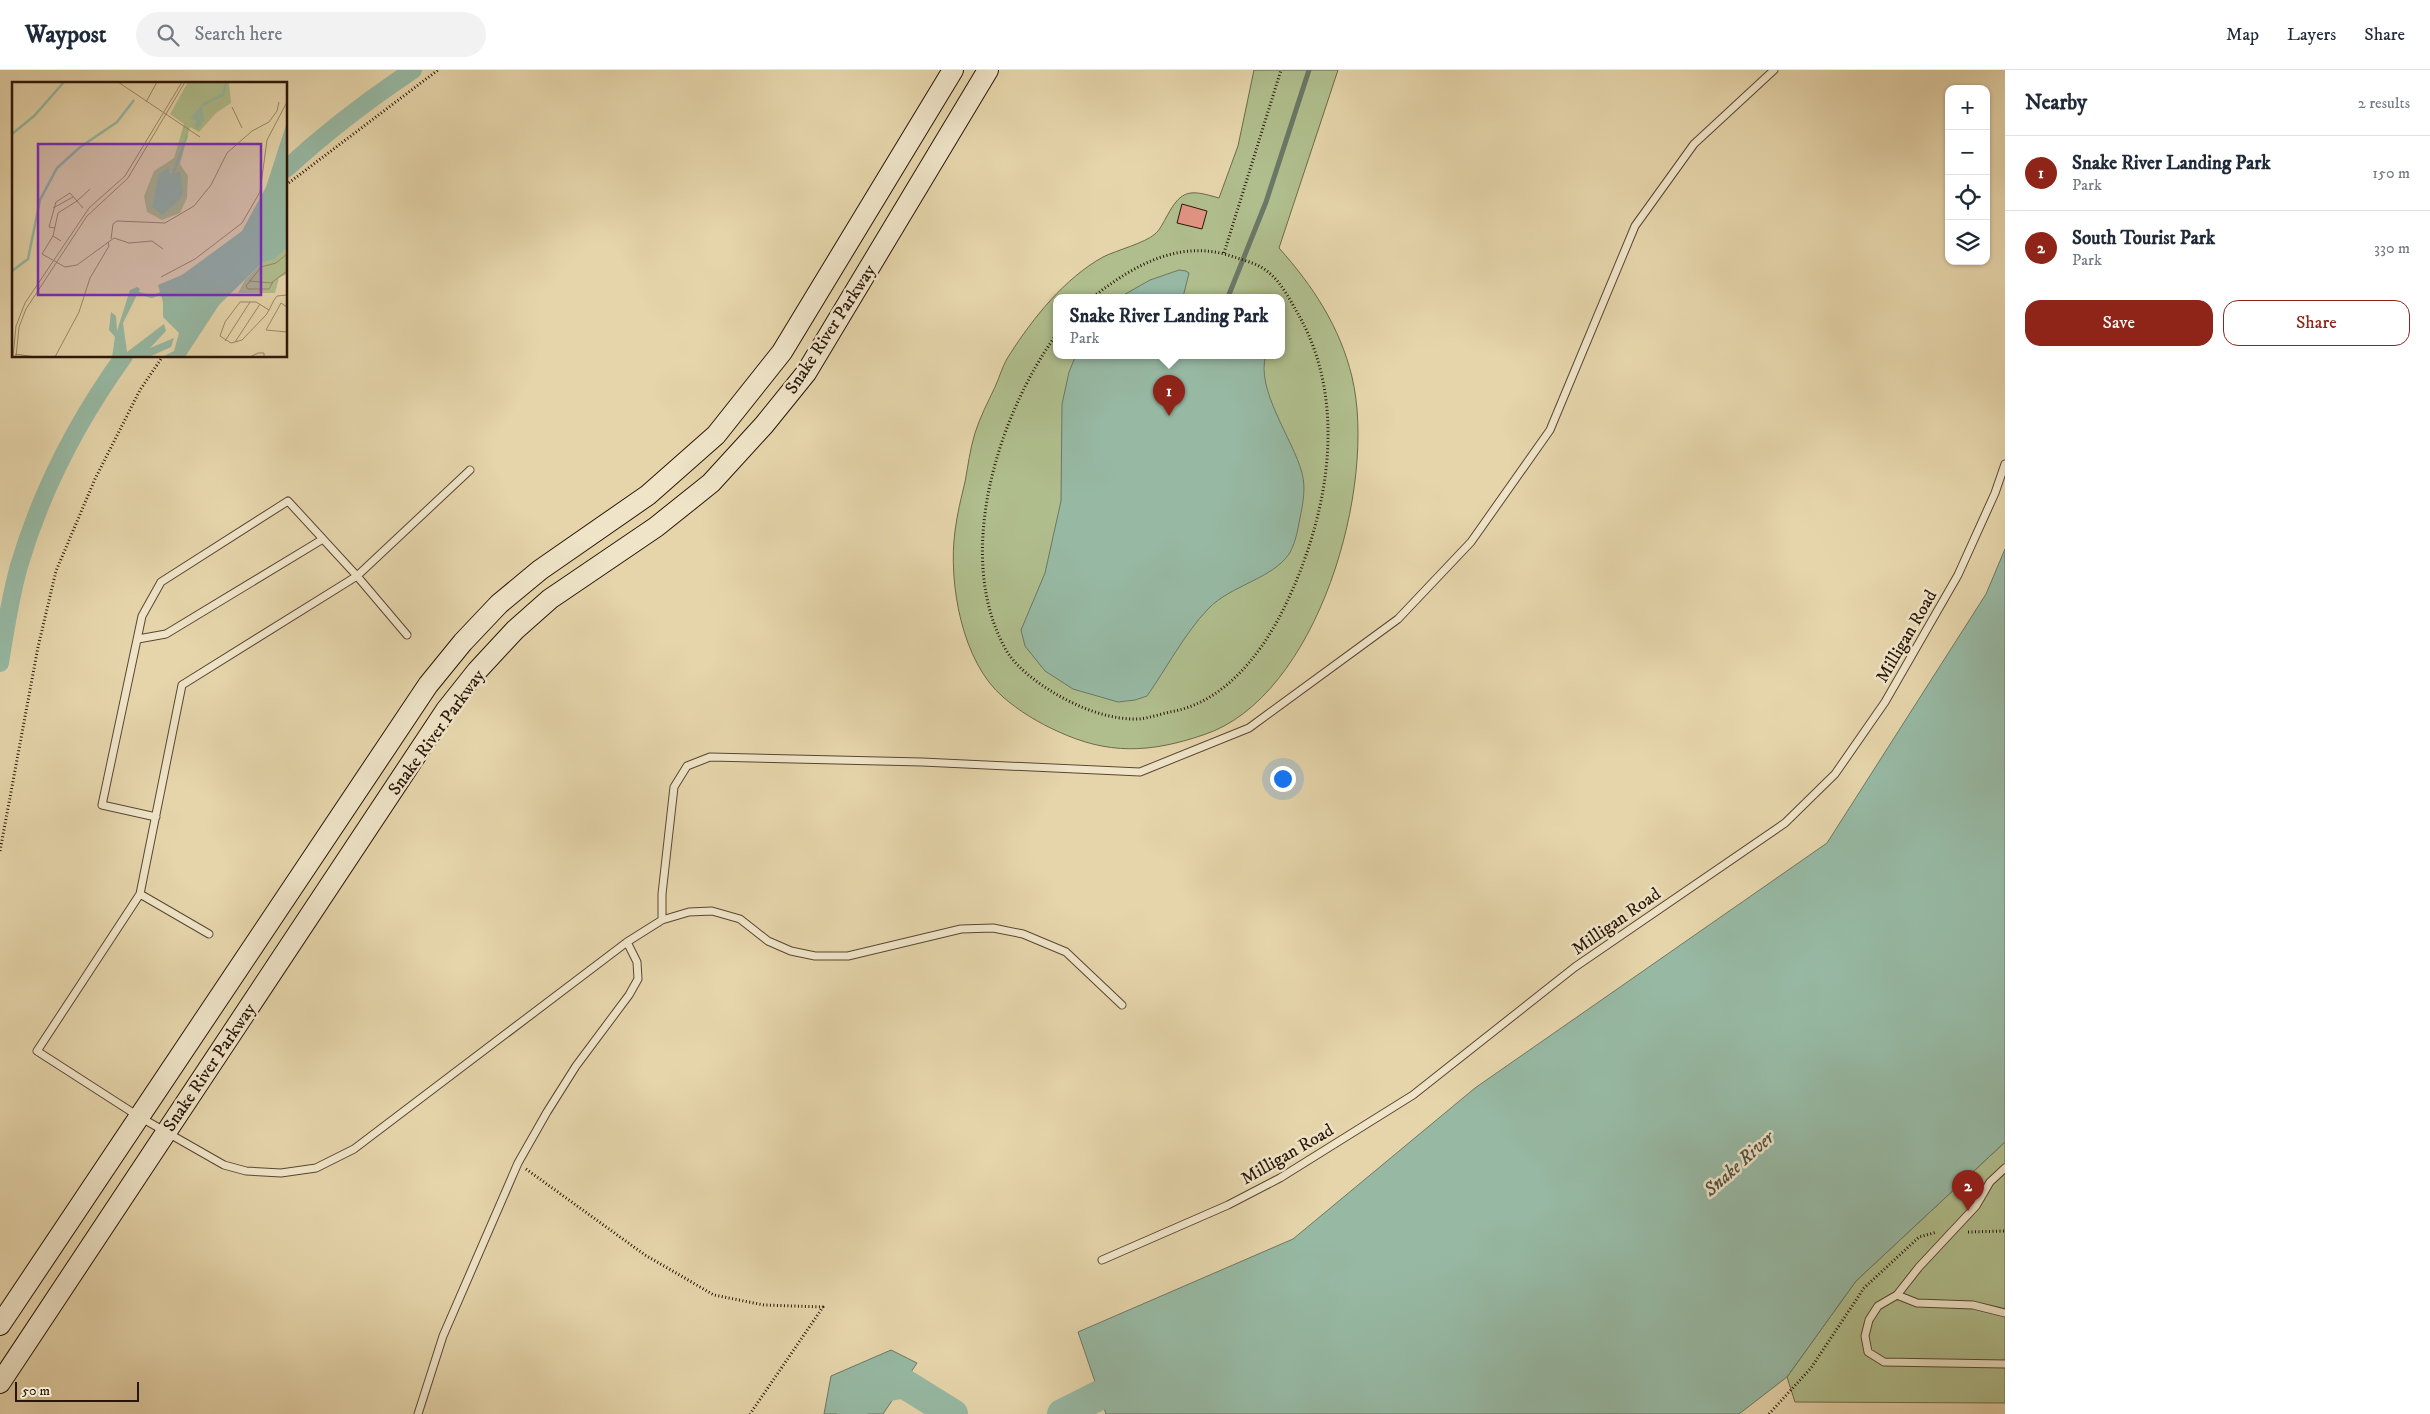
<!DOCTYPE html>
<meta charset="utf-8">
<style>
body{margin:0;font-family:"IM FELL DW Pica",serif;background:#f2f2f3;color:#1f2937}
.controls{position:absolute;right:15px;top:15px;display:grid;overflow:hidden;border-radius:10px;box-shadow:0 1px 4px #0004}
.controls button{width:45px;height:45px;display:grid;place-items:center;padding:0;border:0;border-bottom:1px solid #e0e1e3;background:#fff;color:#1f2937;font:25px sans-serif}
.scale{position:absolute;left:15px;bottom:12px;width:124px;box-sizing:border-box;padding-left:5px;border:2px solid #2a1608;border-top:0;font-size:14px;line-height:18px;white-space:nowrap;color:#2a1608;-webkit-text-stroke:4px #efe4c8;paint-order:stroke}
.you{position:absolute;left:1282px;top:708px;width:18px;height:18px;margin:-12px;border:4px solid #fff;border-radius:50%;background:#1a73e8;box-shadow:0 0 0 8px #1a73e833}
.badge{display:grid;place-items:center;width:32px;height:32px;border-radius:50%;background:#8f2418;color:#fff;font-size:16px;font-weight:700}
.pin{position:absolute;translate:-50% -41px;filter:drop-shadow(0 1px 2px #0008)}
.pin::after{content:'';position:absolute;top:26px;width:18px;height:15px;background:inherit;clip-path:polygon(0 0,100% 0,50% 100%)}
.popup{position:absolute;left:1053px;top:224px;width:232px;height:65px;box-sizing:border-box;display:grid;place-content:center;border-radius:10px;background:#fff;filter:drop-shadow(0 1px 4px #0005);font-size:16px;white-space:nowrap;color:#747a83}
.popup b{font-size:19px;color:#1f2937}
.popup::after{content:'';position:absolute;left:50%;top:100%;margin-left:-10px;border:10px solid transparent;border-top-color:#fff}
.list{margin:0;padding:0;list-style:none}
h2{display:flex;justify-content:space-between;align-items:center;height:65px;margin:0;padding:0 20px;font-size:21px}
h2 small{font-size:16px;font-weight:400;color:#747a83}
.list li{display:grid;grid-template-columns:32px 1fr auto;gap:15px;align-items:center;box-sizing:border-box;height:75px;padding:0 20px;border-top:1px solid #e0e1e3}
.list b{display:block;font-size:19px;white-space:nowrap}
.list p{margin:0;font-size:16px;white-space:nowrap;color:#747a83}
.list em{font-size:16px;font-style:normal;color:#747a83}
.actions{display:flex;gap:10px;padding:15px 20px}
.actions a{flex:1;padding:11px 0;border:1px solid #8f2418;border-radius:15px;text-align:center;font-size:18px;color:#8f2418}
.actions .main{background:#8f2418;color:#fff}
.icon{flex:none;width:28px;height:28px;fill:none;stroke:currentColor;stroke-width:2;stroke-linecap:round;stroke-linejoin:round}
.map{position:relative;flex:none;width:2005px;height:1344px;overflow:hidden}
header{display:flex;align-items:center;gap:30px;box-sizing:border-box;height:70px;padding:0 25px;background:#fff;border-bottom:1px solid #e0e1e3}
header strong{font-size:24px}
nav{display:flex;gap:28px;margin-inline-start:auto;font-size:18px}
.search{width:350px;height:45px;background:#f2f2f3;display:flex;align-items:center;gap:12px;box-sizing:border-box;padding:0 18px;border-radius:28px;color:#747a83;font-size:19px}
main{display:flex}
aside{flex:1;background:#fff}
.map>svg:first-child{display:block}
</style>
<header>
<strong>Waypost</strong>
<div class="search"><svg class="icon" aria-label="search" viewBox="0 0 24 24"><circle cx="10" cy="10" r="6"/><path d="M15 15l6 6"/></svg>Search here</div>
<nav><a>Map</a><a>Layers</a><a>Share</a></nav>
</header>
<main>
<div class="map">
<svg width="2005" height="1344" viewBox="0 0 2005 1344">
<rect width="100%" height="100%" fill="#e6d5ab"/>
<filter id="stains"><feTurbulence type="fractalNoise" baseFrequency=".004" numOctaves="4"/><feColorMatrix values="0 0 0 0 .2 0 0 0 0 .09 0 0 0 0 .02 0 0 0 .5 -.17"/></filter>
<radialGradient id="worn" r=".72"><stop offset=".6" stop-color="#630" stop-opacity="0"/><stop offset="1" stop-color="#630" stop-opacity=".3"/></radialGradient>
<path fill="#b0be8d" stroke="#6d6a4a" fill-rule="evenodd" d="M1254,0h84l-59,178c34,38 61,79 73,129 26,108 -34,321 -149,358 -53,18 -95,20 -146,-4 -18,-8 -38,-20 -54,-34 -41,-35 -55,-114 -48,-166 2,-16 6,-33 10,-49 3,-16 5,-33 10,-49 5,-16 13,-31 20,-46 5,-11 8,-23 15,-33 23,-36 55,-76 93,-97 14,-7 42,-14 52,-23 5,-4 9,-13 12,-18 15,-28 24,-26 52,-18l19,-52zM1056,227h226v58h-226z
M2005,1072v261l-210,-1 -8,-25 69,-96z"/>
<path fill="#97b9a4" stroke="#6b7866" d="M1179,200l7,1 3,2 -6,24h-63l30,-17z
M1076,285h190c-11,34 27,84 36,118 4,15 1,30 -2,45 -2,11 -5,27 -11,36 -17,25 -58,31 -81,55 -23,24 -42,60 -61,87l-12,4 -17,2 -45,-13 -28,-18 -20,-25 -4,-16 24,-57 16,-72 1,-97 7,-32z
M2005,479v593l-149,139 -69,96 -48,37h-633l-28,-82 215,-93 182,-151 352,-245 159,-249z
M891,1280l26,13 -34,51h-59l7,-38z"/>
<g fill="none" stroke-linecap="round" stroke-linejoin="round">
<path stroke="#6b7866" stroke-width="5" d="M1228,227l38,-95 43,-132"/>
<path stroke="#97b9a4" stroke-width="18" d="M286,99c40,-37 82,-69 127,-99
M0,593c5,-32 10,-65 19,-97 22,-75 59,-146 105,-210"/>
<path stroke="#97b9a4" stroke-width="30" d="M852,1344l6,-21 45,-10 50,31
M1062,1344l38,-19 41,-8"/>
</g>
<path fill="#e19382" stroke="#2a1608" d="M1182,134l25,7 -5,18 -25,-6z"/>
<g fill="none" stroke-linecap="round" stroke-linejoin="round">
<defs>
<path id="lane" d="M138,569l28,-5 157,-95
M156,747l-54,-12 40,-189 19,-34 127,-81 69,75 113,-106
M140,824l42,-209 175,-109 50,59
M662,850v-26l12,-107 13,-21 23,-9 212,5 218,10 109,-44 149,-109 73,-77 79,-112 85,-204 59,-82 80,-74
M209,864l-69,-40 -103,157 101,65 86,49 22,6 35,2 35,-5 38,-19 273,-207 35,-22 27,-8 23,-1 28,8 28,22 23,10 24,5h33l113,-27 32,-1 30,6 43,18 56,53
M2005,1098l-15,14 -14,24 -57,61 -22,28 -19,11 -9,14 -4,16 3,16 16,10 121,2
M1102,1190l126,-55 52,-27 133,-83 162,-128 210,-144 50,-49 50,-72 73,-127 37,-82 10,-29
M1897,1225l20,8 56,2 32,8
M418,1344l25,-78 75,-173 29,-51 29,-46 53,-71 9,-16 -1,-17 -10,-20"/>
<path id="secondary" d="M0,1255l428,-640 35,-43 36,-38 41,-34 108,-75 68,-60 66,-83 171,-282
M0,1313l446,-673 31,-39 38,-41 35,-31 106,-72 55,-44 53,-58 42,-52 182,-303"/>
</defs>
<use href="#lane" stroke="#594631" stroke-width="9"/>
<use href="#secondary" stroke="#2a1608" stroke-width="22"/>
<path stroke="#2a1608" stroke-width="3" stroke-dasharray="1 2.5" stroke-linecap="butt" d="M286,115l152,-115
M1224,183l57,-183
M1056,265c-58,81 -103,221 -50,315 10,17 29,31 45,41 26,16 57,29 88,28 11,-1 24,-6 36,-8 51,-11 87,-58 109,-103 44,-90 66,-205 13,-296 -8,-14 -16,-30 -29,-40 -9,-8 -22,-11 -34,-15 -53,-19 -100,8 -141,40
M0,781l38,-204 18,-76 39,-92 45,-89 23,-34
M526,1099l119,86 69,40 50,10 59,2 -73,107
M1968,1162l37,-1
M1769,1344l42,-46 53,-80 55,-51 18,-5"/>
<use href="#lane" stroke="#efe4c8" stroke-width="7"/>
<use href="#secondary" stroke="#efe4c8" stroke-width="20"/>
</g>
<g text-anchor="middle" stroke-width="5" stroke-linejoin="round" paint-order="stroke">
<g font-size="18" fill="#2a1608" stroke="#efe4c8">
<text transform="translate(830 259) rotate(-57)" y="6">Snake River Parkway</text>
<text transform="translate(1906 566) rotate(-60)" y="6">Milligan Road</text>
<text transform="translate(436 662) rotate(-54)" y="6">Snake River Parkway</text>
<text transform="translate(1616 851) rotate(-35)" y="6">Milligan Road</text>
<text transform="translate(209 997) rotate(-56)" y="6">Snake River Parkway</text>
<text transform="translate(1287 1084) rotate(-30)" y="6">Milligan Road</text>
</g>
<g font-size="19" font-style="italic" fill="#504f3f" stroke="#efe4c8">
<text transform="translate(1738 1093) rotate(-42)" y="7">Snake River</text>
</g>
</g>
<g transform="translate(12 12)">
<rect width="275" height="275" fill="#e6d5ab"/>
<path d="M176,0h41l2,21 -15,10 -17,19 -9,-5 -10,37 8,12 -1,22 -7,15 -18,7 -15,-8 -3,-16 10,-25 20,-13 10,-34 -14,-10zM275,166v26l-8,4 -4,15h-37l7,-13 17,-17 13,-4z" fill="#b0be8d"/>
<path d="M190,23l2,15 -6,9 -8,-7 5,3 2,-4 -7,-3zM275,40v126l-12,11 -13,4 -43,42 -34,52h-23l12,-6 5,-18 -16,-16v-15l-5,-17 24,-10 60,-44 24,-44zM157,85v6l4,1 7,-3 3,21 -3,8 -18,15 -10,-8 7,-33zM125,205l3,2 -17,34 4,29 37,-28 2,7 -16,17 24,-10 -3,9 -22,10h-37l3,-20 -6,-7 2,-18 5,4 1,15 13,-41z" fill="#97b9a4"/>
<path fill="none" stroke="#97b9a4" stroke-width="2.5" d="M190,23l21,-10 3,-13M0,52l22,-18 30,-34M161,92l14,-39M0,189l16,-12 12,-59 17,-32 22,-20 38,-26 17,-22M123,210l17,5 12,-5"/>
<path fill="none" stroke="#9b896a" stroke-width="1" d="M106,0l82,55M134,20l11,-20M220,25l10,21M41,126l20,-11M43,146l-6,-1 7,-25 14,-9 7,8 13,-12M41,154l5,-23 19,-12 6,7M99,157l2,-15 4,-3 48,2 29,-17 17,-21 16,-32 25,-22 17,-9 8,-11 2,-9M49,159l-8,-5 -11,18 23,13 12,-2 37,-27 15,5 23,-2 11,8M149,195l34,-18 47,-36 18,-31 7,-52 20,-38M237,199l22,2 16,-12M261,200l-4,7h-21l-2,-3 15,-19 15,-4 11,-9M275,225l-6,-4 -15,27 21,2M257,228l-13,-8h-16l-15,20 -5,14 11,7 11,-3 24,-25 3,-5 5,-10 3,-4 10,-1M213,259l25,-39M223,260l25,-38M3,272l21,3M1,275l3,-31 9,-23 64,-95 36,-32 57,-94M4,275l3,-30 7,-18 61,-93 41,-38 57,-96M43,275l24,-45 11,-34 19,-32 -1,-4M238,275l8,-4h6v4"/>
<path fill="#7b2cbf" fill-opacity="0.15" stroke="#7b2cbf" stroke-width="2.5" d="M26,62h223v151h-223z"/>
<rect width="275" height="275" fill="none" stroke="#2a1608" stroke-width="2.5"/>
</g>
<rect width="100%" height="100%" filter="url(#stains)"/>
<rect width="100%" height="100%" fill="url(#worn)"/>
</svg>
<div class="controls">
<button>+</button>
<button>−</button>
<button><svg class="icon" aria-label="locate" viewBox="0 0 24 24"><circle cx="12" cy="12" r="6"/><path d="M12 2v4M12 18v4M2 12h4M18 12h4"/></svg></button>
<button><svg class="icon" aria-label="layers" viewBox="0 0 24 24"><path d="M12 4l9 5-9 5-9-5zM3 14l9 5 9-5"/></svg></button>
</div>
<div class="scale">50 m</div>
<div class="you"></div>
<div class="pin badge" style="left:1169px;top:346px">1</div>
<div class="popup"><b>Snake River Landing Park</b>Park</div>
<div class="pin badge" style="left:1968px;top:1141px">2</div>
</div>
<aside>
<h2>Nearby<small>2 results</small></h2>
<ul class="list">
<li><span class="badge">1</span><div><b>Snake River Landing Park</b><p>Park</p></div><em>150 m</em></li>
<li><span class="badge">2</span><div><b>South Tourist Park</b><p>Park</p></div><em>330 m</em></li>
</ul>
<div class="actions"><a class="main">Save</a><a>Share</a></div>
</aside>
</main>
